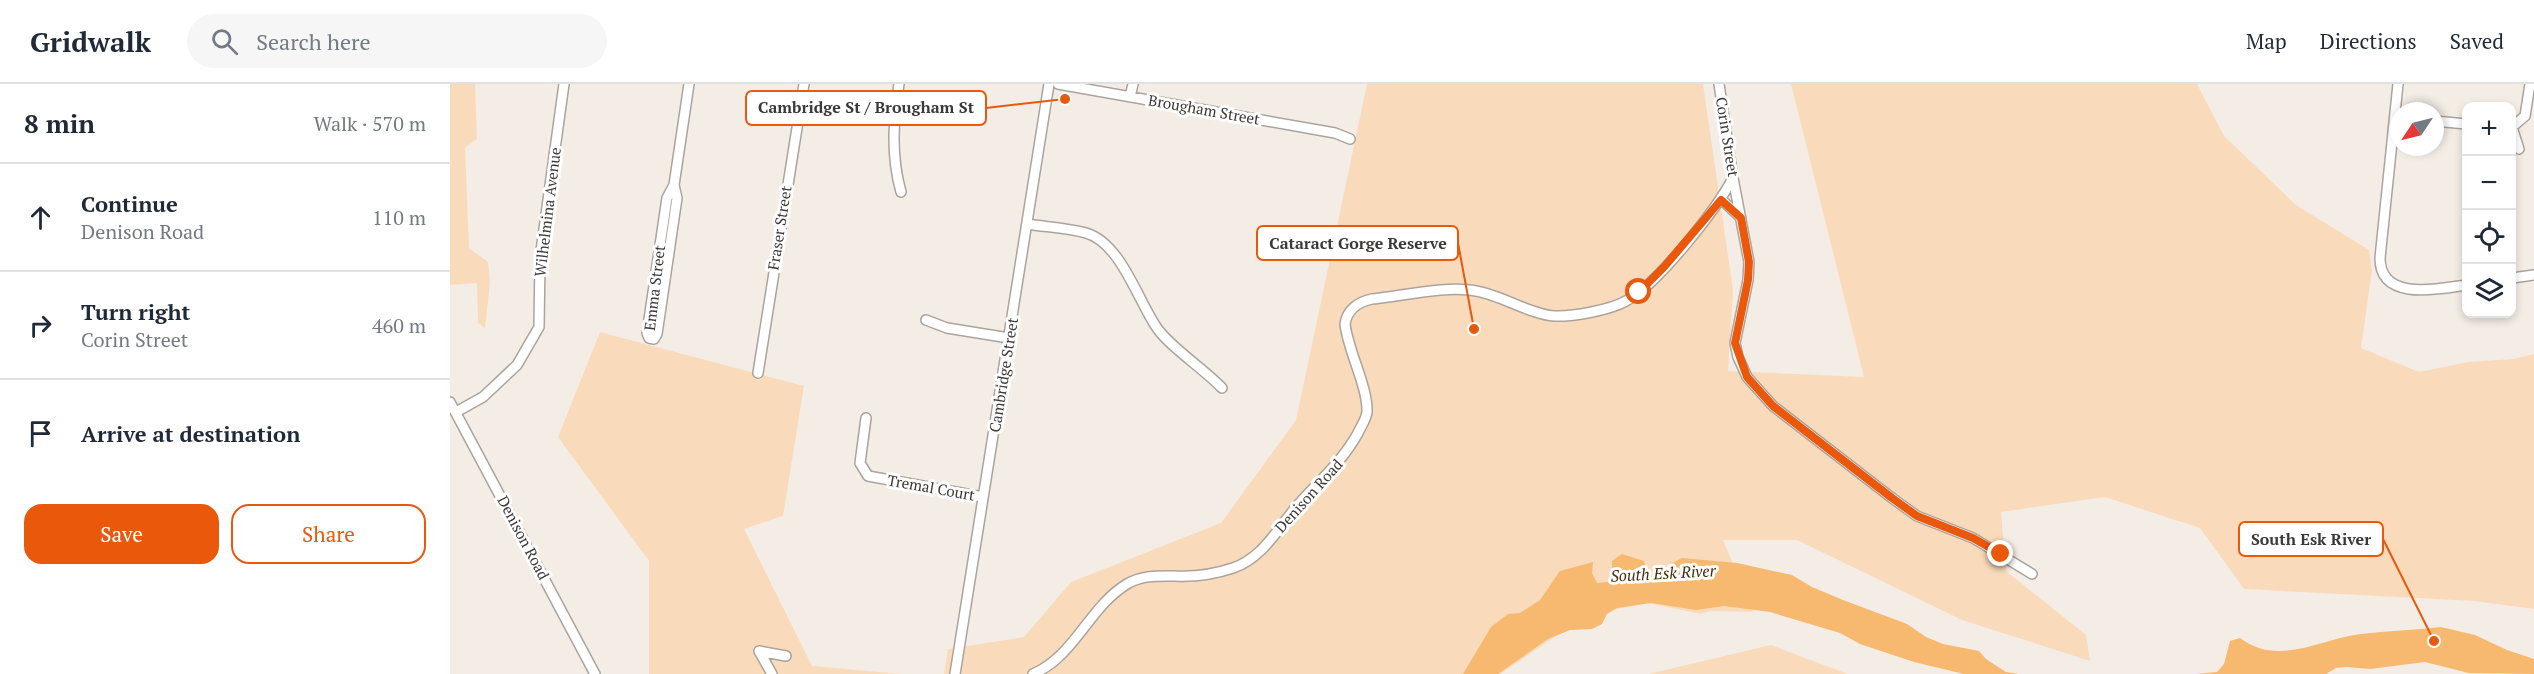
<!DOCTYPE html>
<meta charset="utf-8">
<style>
body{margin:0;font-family:"PT Serif",serif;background:#f6f6f7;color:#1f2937}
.controls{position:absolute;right:18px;top:18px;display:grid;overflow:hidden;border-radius:12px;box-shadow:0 3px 9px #0003}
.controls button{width:54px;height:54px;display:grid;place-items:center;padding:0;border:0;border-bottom:2px solid #e0e1e3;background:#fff;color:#1f2937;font:30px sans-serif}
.compass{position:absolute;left:1940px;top:18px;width:54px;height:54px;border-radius:50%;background:#fff;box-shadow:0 3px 9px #0003;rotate:235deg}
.stop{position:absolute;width:18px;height:18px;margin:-14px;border:4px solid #ea580c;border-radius:50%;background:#fff}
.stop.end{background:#ea580c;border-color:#fff;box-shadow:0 2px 6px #0008}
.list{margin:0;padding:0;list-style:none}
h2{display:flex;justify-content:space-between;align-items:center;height:78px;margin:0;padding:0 24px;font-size:26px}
h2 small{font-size:20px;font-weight:400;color:#747a83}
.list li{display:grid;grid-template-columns:39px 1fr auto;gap:18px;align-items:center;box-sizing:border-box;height:108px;padding:0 24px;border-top:2px solid #e0e1e3}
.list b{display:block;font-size:22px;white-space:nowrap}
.list p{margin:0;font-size:20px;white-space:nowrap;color:#747a83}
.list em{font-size:20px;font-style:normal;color:#747a83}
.actions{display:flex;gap:12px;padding:18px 24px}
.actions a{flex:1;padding:14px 0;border:2px solid #ea580c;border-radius:18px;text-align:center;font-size:21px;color:#ea580c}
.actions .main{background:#ea580c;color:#fff}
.icon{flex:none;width:33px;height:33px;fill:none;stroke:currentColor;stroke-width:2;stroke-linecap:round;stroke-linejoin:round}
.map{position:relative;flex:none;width:2084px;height:590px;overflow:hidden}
header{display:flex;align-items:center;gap:36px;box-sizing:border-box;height:84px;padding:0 30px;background:#fff;border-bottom:2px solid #e0e1e3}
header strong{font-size:28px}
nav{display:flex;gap:33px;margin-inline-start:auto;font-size:21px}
.search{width:420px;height:54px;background:#f6f6f7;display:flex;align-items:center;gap:15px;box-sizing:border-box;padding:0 21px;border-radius:33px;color:#747a83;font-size:22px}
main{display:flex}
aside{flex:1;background:#fff}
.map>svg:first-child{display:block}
</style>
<header>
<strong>Gridwalk</strong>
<div class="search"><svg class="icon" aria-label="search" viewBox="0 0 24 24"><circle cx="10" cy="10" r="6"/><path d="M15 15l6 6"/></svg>Search here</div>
<nav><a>Map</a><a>Directions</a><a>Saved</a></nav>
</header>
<main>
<aside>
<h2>8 min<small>Walk · 570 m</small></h2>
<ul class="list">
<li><svg class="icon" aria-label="ahead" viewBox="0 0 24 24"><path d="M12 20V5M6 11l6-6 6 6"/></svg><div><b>Continue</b><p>Denison Road</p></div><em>110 m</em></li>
<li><svg class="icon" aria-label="right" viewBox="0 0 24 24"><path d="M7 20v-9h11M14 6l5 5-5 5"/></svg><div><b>Turn right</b><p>Corin Street</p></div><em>460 m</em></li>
<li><svg class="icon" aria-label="arrive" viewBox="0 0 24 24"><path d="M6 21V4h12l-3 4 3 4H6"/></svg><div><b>Arrive at destination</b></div></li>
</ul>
<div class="actions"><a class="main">Save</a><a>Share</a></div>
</aside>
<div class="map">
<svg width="2084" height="590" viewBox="0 0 2084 590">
<rect width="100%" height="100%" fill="#f4ede6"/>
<path fill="#f9dbbb" d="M0,0h25l2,55 -12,9 4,100 19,14 2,21 -5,45 -7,-5 -1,-40 -27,2z
M917,0h336l30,206 -5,81 136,6 -73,-293h406l27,52 72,69 73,45 3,20 -11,78 58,24 49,-10 45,-3 21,-5v255l-60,-8 -230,-12 -44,-61 -95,-31 -104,15 5,59 80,64 4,26 -128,-41 -165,-80h-74l30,72 -41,-1 -11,3 -54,-11 -39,8 -40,17 -68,46h-556l4,-25 76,-12 47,-55 150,-59 75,-103z
M150,248l204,54 -21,130 -39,13 68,137 90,8h-253v-113l-91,-124z
M1321,561l77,29h-200z"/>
<path fill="#f7b870" d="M1172,470l22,7 3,10 9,7 16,-15 10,-5 55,5 55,12 20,12 31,13 64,24 19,13 17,7 36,7 7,8 20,13 13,2h-55l-50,-12 -54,-18 -20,-11 -70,-21 -46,-6 -28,4 -45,-7 -34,5 -10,6 -5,10 -10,5 -22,1 -22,9 -50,35h-35l28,-47 17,-13 12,-1 20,-13 20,-29 33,-9 -1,11 5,10 11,-1 4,-11v-10z
M1991,543l34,8 32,15 27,9v15l-65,-1 -44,-11 -55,7 -23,-2 -11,1 -10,6h-131l22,-2 7,-8 6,-23 10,-3c38,29 80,1 121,-4 27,-3 53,-4 80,-7z"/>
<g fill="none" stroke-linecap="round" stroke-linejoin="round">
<defs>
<path id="minor" d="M449,0c-6,37 -8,72 2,108
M608,0l277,49 15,6
M1269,0l14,94 16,84 -1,18 -13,63 3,14 9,20 26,29 119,92 25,18 56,22 59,36
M1948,0l-18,174c0,44 59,31 86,27
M680,13l3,-13
M1985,37l31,3
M2062,43l13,-11 5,-32
M2062,43l7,22
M224,101l3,13 -20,136 -3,5 -5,-1 -2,-5 20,-135 7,-13 15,-101
M1271,115l20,19
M577,140c19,3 41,4 59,9 35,10 52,68 71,95 13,19 47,41 65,60
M2062,194l22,-3
M476,236l21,8 62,10
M308,289l46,-289
M0,318l145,272
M6,328l27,-15 34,-32 22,-38 1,-69 24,-174
M416,334l-6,45 8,13 115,21
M309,567l27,5
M309,567l13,23
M505,590l94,-590
M583,590c42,-18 56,-67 94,-90 15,-9 31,-8 48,-8 19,1 40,-2 58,-8 30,-10 45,-40 64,-62 22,-25 45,-44 61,-73 3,-7 8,-13 9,-21 1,-25 -19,-61 -22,-88 2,-14 13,-22 27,-25 31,-3 75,-14 104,-8 25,4 56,24 78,25 18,1 56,-6 72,-15 31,-16 90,-91 107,-123"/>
</defs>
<use href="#minor" stroke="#aba49e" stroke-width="12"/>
<use href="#minor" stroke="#fff" stroke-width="9"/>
</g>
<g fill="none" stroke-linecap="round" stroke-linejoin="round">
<path stroke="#ea580c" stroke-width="8" d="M1189,208l25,-25 57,-67 20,18 8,44 -1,18 -13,63 12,34 26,29 119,92 25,18 56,22 28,16"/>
</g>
<g text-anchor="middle" stroke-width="6" stroke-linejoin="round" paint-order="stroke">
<g font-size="15" fill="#3b3836" stroke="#fff">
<text transform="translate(754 26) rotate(10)" y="5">Brougham Street</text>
<text transform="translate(1277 53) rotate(81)" y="5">Corin Street</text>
<text transform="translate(98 128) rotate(-83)" y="5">Wilhelmina Avenue</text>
<text transform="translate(330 144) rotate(-81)" y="5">Fraser Street</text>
<text transform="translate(205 204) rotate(-83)" y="5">Emma Street</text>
<text transform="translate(554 291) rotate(-81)" y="5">Cambridge Street</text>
<text transform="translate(481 404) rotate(10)" y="5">Tremal Court</text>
<text transform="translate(859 412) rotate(-48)" y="5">Denison Road</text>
<text transform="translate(73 454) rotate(62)" y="5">Denison Road</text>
</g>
<g font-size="16" font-style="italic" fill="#452c0c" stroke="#fff">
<text transform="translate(1213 489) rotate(-3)" y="6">South Esk River</text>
</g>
</g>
<path fill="none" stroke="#e8590c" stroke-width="2" d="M615 15L536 24M1024 245L1008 159M1984 557L1933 455"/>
<g fill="#e8590c" stroke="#fff" stroke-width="2">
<circle cx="615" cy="15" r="6"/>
<circle cx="1024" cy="245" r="6"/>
<circle cx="1984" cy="557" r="6"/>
</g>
<g fill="#fff" stroke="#e8590c" stroke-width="2">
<rect x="296" y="7" width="240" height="34" rx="6"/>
<rect x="807" y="142" width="201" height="34" rx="6"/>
<rect x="1789" y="438" width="144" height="34" rx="6"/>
</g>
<g font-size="16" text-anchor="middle" font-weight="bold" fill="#3b3836">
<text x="416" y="29">Cambridge St / Brougham St</text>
<text x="908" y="165">Cataract Gorge Reserve</text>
<text x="1861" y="461">South Esk River</text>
</g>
</svg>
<div class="controls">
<button>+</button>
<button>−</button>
<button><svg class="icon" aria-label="locate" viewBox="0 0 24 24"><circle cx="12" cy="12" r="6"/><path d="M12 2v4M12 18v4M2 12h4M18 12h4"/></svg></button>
<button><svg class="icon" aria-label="layers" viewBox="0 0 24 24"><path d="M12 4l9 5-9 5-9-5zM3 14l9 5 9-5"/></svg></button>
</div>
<svg class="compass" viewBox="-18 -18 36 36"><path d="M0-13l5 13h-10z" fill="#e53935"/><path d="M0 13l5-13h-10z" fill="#747a83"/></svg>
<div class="stop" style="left:1189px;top:208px"></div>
<div class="stop end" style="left:1551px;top:470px"></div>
</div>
</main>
